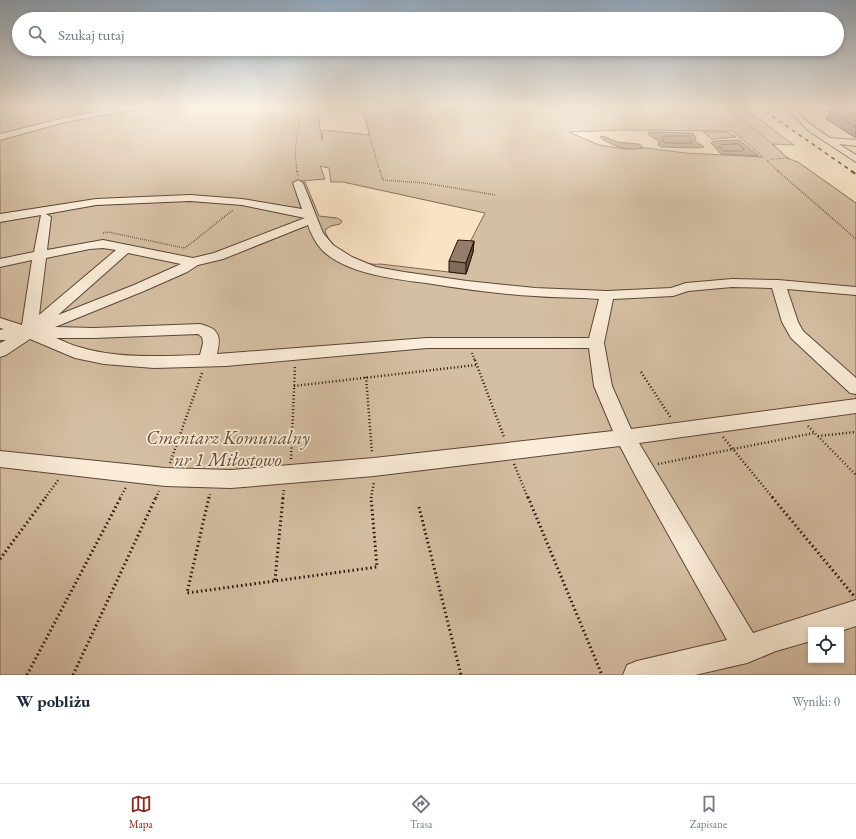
<!DOCTYPE html>
<html lang="pl">
<meta charset="utf-8">
<style>
body{margin:0;font-family:"EB Garamond",serif;background:#f6f6f7;color:#1f2937}
.controls{position:absolute;right:12px;bottom:12px;display:grid;overflow:hidden;border-radius:0px;box-shadow:0 2px 6px #0003}
.controls button{width:36px;height:36px;display:grid;place-items:center;padding:0;border:0;border-bottom:1px solid #e0e1e3;background:#fff;color:#1f2937;font:20px sans-serif}
.list{margin:0;padding:0;list-style:none}
h2{display:flex;justify-content:space-between;align-items:center;height:52px;margin:0;padding:0 16px;font-size:17px}
h2 small{font-size:13px;font-weight:400;color:#747a83}
.icon{flex:none;width:22px;height:22px;fill:none;stroke:currentColor;stroke-width:2;stroke-linecap:round;stroke-linejoin:round}
.map{position:relative;flex:none;width:856px;height:675px;overflow:hidden}
.search{position:absolute;background:#fff;box-shadow:0 2px 6px #0003;left:12px;right:12px;top:12px;height:44px;display:flex;align-items:center;gap:10px;box-sizing:border-box;padding:0 14px;border-radius:22px;color:#747a83;font-size:15px}
.sheet{height:108px;background:#fff}
nav{display:flex;justify-content:space-around;align-items:center;box-sizing:border-box;height:56px;border-top:1px solid #e0e1e3;background:#fff;font-size:11px;color:#747a83}
nav a{display:grid;justify-items:center;gap:2px}
nav .on{color:#8f2418}
.map>svg:first-child{display:block}
</style>
<div class="map">
<svg width="856" height="675" viewBox="0 0 856 675">
<rect width="100%" height="100%" fill="#f9e3c4"/>
<filter id="stains"><feTurbulence type="fractalNoise" baseFrequency=".005" numOctaves="4"/><feColorMatrix values="0 0 0 0 .2 0 0 0 0 .09 0 0 0 0 .02 0 0 0 .5 -.17"/></filter>
<radialGradient id="worn" r=".72"><stop offset=".6" stop-color="#630" stop-opacity="0"/><stop offset="1" stop-color="#630" stop-opacity=".3"/></radialGradient>
<path fill="#d5bfa4" stroke="#7e6855" fill-rule="evenodd" d="M0,107h317l5,34 1,-11 47,5 -7,-28h380l51,38 -22,-1 15,14 11,4 58,41v472h-856zM622,130l110,1 31,26 -77,-4 -40,-5 -20,1 -27,-4 -30,-13zM320,166l9,2 2,14h12l142,31 -16,31 -3,30 -86,-10c-17,3 -52,-16 -55,-34l6,-4 9,-2 2,-3 -5,-3 -18,-2 -14,-34 -8,1 4,-2 24,-2zM811,630h30v30h-30z
M703,132h24l9,5 -24,2z"/>
<path fill="#b19c83" stroke="#796451" d="M650,132l43,1 3,5 -1,3 9,6 -5,1 -38,-1 -3,-2 1,-4 -10,-6 -1,-2z
M603,136l14,6 22,2 4,3c-11,6 -34,-2 -43,-10z
M739,140l20,16 -38,-2 -10,-11 3,-2z"/>
<g fill="none" stroke-linecap="round" stroke-linejoin="round">
<path stroke="#6c5644" stroke-width="1" d="M664,136h26l2,7h-27l-3,-5z
M738,144l6,5 -1,2h-19l-5,-4 2,-2z"/>
<defs>
<path id="minor" d="M122,107h19l-4,2 -72,13 -65,18v-6l64,-16z
M785,107h8l13,14 24,17 26,2v6l-17,-2 17,11v7l-47,-31z
M817,107l26,1 13,7v5l-15,-8 -20,-3z
M298,180l5,3 20,50 10,12 19,12 24,10 28,5 63,9 68,7 72,3 64,-3 15,-5 46,-4 46,1 78,7v8l-69,-6 11,33 5,9 53,47v16l-6,-1 -59,-55 -9,-16 -10,-34 -40,-1 -44,4 -15,5 -60,3 -9,44 8,43 19,43 225,-30v14l-217,30 114,190 103,-33v26l-15,5 -30,-1v11l-35,10 -29,12 -52,12h-72l4,-10 10,-4 90,-21 -93,-167 -14,-27 -246,30 -143,12 -66,-2 -165,-19v-16l165,17 66,2 143,-12 239,-27 -19,-45 -5,-38h-162l-201,18 -72,2 -50,-4 -29,-6 -45,-19 -24,16 -6,2v-14l6,-3h-6v-10l4,-1 -4,-1v-10l22,7 10,-65 -32,7v-8l34,-7 7,-37 -41,7v-8l96,-15 94,-4 52,4 60,10 -9,-26zM190,201l52,4 63,13 -91,35 -21,5 -90,-18 -56,10 4,-33 -5,-3 50,-9zM308,225c3,9 8,19 15,26 25,23 71,28 103,32 36,6 73,11 109,13 21,2 43,1 64,3l-10,39h-162l-210,16c4,-18 3,-25 -17,-30l-106,4 -39,-1 89,-36 43,-19 11,-7 25,-6zM103,248l13,2 -77,65 7,-57 44,-9zM128,253l53,11 -47,21 -76,30zM198,334l4,3 1,6 -3,12c-39,1 -83,4 -121,-8 -8,-2 -15,-6 -23,-9h38z"/>
</defs>
<use href="#minor" stroke="#5b4636" stroke-width="2"/>
<path stroke="#261106" stroke-width="1" stroke-dasharray="0.5 1" stroke-linecap="butt" d="M361,107l19,65
M727,107l62,51 -17,1 -5,2 12,11
M297,172l-2,-20 6,-45"/>
<path stroke="#261106" stroke-width="1.5" stroke-dasharray="0.5 1.5" stroke-linecap="butt" d="M297,171l1,5
M380,171l3,9 42,3 71,12
M778,171l78,68
M103,233l5,-1 76,16
M185,248l48,-38"/>
<path stroke="#261106" stroke-width="2" stroke-dasharray="1 2" stroke-linecap="butt" d="M472,353l3,8"/>
<path stroke="#261106" stroke-width="2.5" stroke-dasharray="1 2.5" stroke-linecap="butt" d="M475,360l29,77
M641,372l30,46
M366,377l6,76
M294,386l182,-21
M808,426l48,49
M818,436l38,-4
M723,437l50,61
M291,459l4,-93
M170,463l32,-90
M514,464l14,34
M658,464l156,-31
M45,498l14,-19
M120,498l6,-11
M156,498l3,-7
M209,498l1,-4
M283,498l1,-10
M371,498l3,-16"/>
<path stroke="#261106" stroke-width="3" stroke-dasharray="1.5 3" stroke-linecap="butt" d="M209,497l-22,96 190,-26 -6,-70
M528,497l74,178
M772,497l82,99
M419,507l42,168
M0,559l46,-62
M275,580l8,-83
M27,675l94,-178
M73,675l83,-178"/>
<use href="#minor" fill="#fbedd9" fill-rule="evenodd"/>
<path stroke="#261106" stroke-width="1.5" stroke-dasharray="4 4" stroke-linecap="butt" d="M759,107l94,65"/>
<path stroke="#261106" stroke-width="2" stroke-dasharray="5 5" stroke-linecap="butt" d="M851,171l5,3"/>
</g>
<path fill="#7f6c5a" stroke="#261106" d="M830,111l26,5v22l-30,-19z
M474,241l-1,11 -7,22 -17,-2v-11z"/>
<path fill="#68584a" stroke="#261106" d="M474,241l-1,11 -7,22v-11z"/>
<path fill="#947e69" stroke="#261106" d="M833,107h8l15,9v11l-26,-16z
M458,240l16,1 -8,22 -17,-2z"/>
<linearGradient id="sky" x2="0" y2="1"><stop stop-color="#92aac0"/><stop offset="0.53" stop-color="#fcf2e4"/><stop offset="1" stop-color="#fcf2e4" stop-opacity="0"/></linearGradient>
<rect width="856" height="202" fill="url(#sky)"/>
<g text-anchor="middle" stroke-width="3.5" stroke-linejoin="round" paint-order="stroke">
<g font-size="19" font-style="italic" fill="#634e3d" stroke="#fbedd9">
<text x="228" y="444">Cmentarz Komunalny<tspan x="228" dy="22">nr 1 Miłostowo</tspan></text>
</g>
</g>
<rect width="100%" height="100%" filter="url(#stains)"/>
<rect width="100%" height="100%" fill="url(#worn)"/>
</svg>
<div class="controls">
<button><svg class="icon" aria-label="locate" viewBox="0 0 24 24"><circle cx="12" cy="12" r="6"/><path d="M12 2v4M12 18v4M2 12h4M18 12h4"/></svg></button>
</div>
<div class="search"><svg class="icon" aria-label="search" viewBox="0 0 24 24"><circle cx="10" cy="10" r="6"/><path d="M15 15l6 6"/></svg>Szukaj tutaj</div>
</div>
<section class="sheet">
<h2>W pobliżu<small>Wyniki: 0</small></h2>
<ul class="list">
</ul>
</section>
<nav>
<a class="on"><svg class="icon" aria-label="map" viewBox="0 0 24 24"><path d="M3 6l6-2 6 2 6-2v14l-6 2-6-2-6 2zM9 4v14M15 6v14"/></svg>Mapa</a>
<a><svg class="icon" aria-label="directions" viewBox="0 0 24 24"><path d="M12 3l9 9-9 9-9-9zM9 14v-3h6M13 9l2 2-2 2"/></svg>Trasa</a>
<a><svg class="icon" aria-label="saved" viewBox="0 0 24 24"><path d="M7 4h10v16l-5-4-5 4z"/></svg>Zapisane</a>
</nav>
